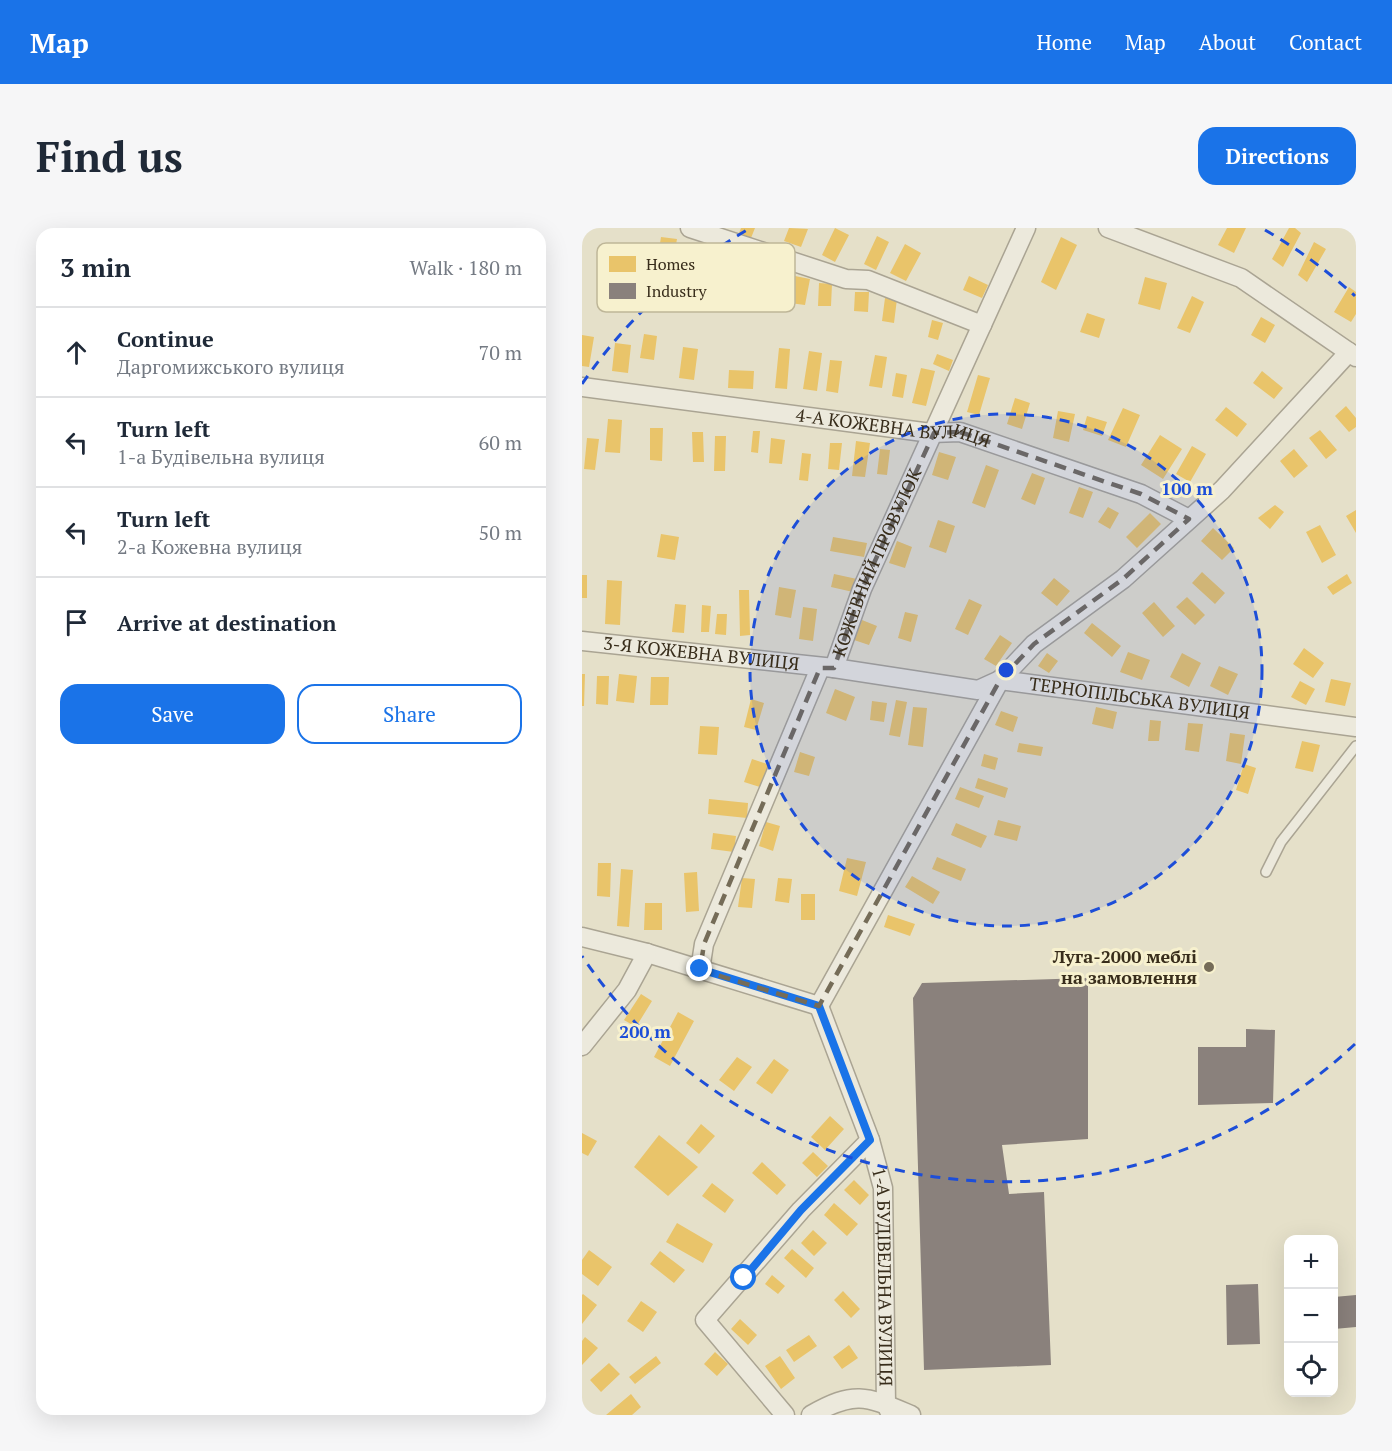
<!DOCTYPE html>
<meta charset="utf-8">
<style>
body{margin:0;font-family:"PT Serif",serif;background:#f6f6f7;color:#1f2937}
.controls{position:absolute;right:18px;bottom:18px;display:grid;overflow:hidden;border-radius:12px;box-shadow:0 6px 24px #0002}
.controls button{width:54px;height:54px;display:grid;place-items:center;padding:0;border:0;border-bottom:2px solid #e0e1e3;background:#fff;color:#1f2937;font:30px sans-serif}
.stop{position:absolute;width:18px;height:18px;margin:-14px;border:4px solid #1a73e8;border-radius:50%;background:#fff}
.stop.end{background:#1a73e8;border-color:#fff;box-shadow:0 2px 6px #0008}
.list{margin:0;padding:0;list-style:none}
h2{display:flex;justify-content:space-between;align-items:center;height:78px;margin:0;padding:0 24px;font-size:26px}
h2 small{font-size:20px;font-weight:400;color:#747a83}
.list li{display:grid;grid-template-columns:39px 1fr auto;gap:18px;align-items:center;box-sizing:border-box;height:90px;padding:0 24px;border-top:2px solid #e0e1e3}
.list b{display:block;font-size:22px;white-space:nowrap}
.list p{margin:0;font-size:20px;white-space:nowrap;color:#747a83}
.list em{font-size:20px;font-style:normal;color:#747a83}
.actions{display:flex;gap:12px;padding:18px 24px}
.actions a{flex:1;padding:14px 0;border:2px solid #1a73e8;border-radius:18px;text-align:center;font-size:21px;color:#1a73e8}
.actions .main{background:#1a73e8;color:#fff}
.icon{flex:none;width:33px;height:33px;fill:none;stroke:currentColor;stroke-width:2;stroke-linecap:round;stroke-linejoin:round}
.map{position:relative;flex:none;width:774px;height:1187px;overflow:hidden;border-radius:18px}
header{display:flex;align-items:center;gap:36px;box-sizing:border-box;height:84px;padding:0 30px;background:#1a73e8;color:#fff}
header strong{font-size:28px}
nav{display:flex;gap:33px;margin-inline-start:auto;font-size:21px}
.intro{display:flex;align-items:center;justify-content:space-between;box-sizing:border-box;height:144px;padding:0 36px}
h1{margin:0;font-size:42px}
.button{padding:15px 27px;border-radius:18px;background:#1a73e8;color:#fff;font-size:21px;font-weight:700}
main{display:flex;gap:36px;padding:0 36px}
aside{flex:1;background:#fff;border-radius:18px;box-shadow:0 6px 24px #0002}
.map>svg:first-child{display:block}
</style>
<header>
<strong>Map</strong>
<nav><a>Home</a><a>Map</a><a>About</a><a>Contact</a></nav>
</header>
<div class="intro"><h1>Find us</h1><a class="button">Directions</a></div>
<main>
<aside>
<h2>3 min<small>Walk · 180 m</small></h2>
<ul class="list">
<li><svg class="icon" aria-label="ahead" viewBox="0 0 24 24"><path d="M12 20V5M6 11l6-6 6 6"/></svg><div><b>Continue</b><p>Даргомижського вулиця</p></div><em>70 m</em></li>
<li><svg class="icon" aria-label="left" viewBox="0 0 24 24"><path d="M17 20v-9H6M10 6l-5 5 5 5"/></svg><div><b>Turn left</b><p>1-а Будівельна вулиця</p></div><em>60 m</em></li>
<li><svg class="icon" aria-label="left" viewBox="0 0 24 24"><path d="M17 20v-9H6M10 6l-5 5 5 5"/></svg><div><b>Turn left</b><p>2-а Кожевна вулиця</p></div><em>50 m</em></li>
<li><svg class="icon" aria-label="arrive" viewBox="0 0 24 24"><path d="M6 21V4h12l-3 4 3 4H6"/></svg><div><b>Arrive at destination</b></div></li>
</ul>
<div class="actions"><a class="main">Save</a><a>Share</a></div>
</aside>
<div class="map">
<svg width="774" height="1187" viewBox="0 0 774 1187">
<rect width="100%" height="100%" fill="#e5e0c9"/>
<path fill="#e9c46a" d="M159,0h14l-4,10 -12,-5z
M207,0l19,1 -7,18 -17,-6z
M253,0l14,7 -14,27 -13,-7z
M645,0h19l-12,25 -16,-8z
M707,0h6l6,5 -18,34 -11,-8z
M295,8l12,6 -13,28 -12,-6z
M79,9l16,2 -6,33 -15,-3z
M479,9l16,8 -21,45 -15,-8z
M732,14l12,7 -19,33 -9,-7z
M323,16l16,9 -15,28 -16,-8z
M213,48l15,3 -5,26 -15,-2z
M387,48l19,9 -6,13 -19,-8z
M563,49l22,6 -7,27 -22,-6z
M237,55l13,1 -1,22h-13z
M767,59l7,5v22l-5,8 -17,-10z
M273,64h14l-1,20 -14,-1z
M610,68l12,6 -14,31 -13,-5z
M303,70l12,1 -3,24 -12,-2z
M505,85l18,6 -6,19 -19,-6z
M679,89l14,8 -10,18 -14,-8z
M350,92l11,3 -5,17 -10,-3z
M62,106l13,2 -3,24 -14,-2z
M0,107l12,2 -5,30 -7,-1z
M33,115l16,2 -3,28 -16,-2z
M101,119l15,2 -4,31 -15,-2z
M197,120l11,1 -3,40 -12,-1z
M227,123l13,2 -5,38 -14,-2z
M355,126l16,6 -4,11 -16,-7z
M293,127l12,2 -5,31 -13,-2z
M248,132l12,1 -4,32 -12,-2z
M339,140l14,3 -9,35 -14,-3z
M147,142l25,1 -1,18 -25,-1z
M680,143l21,17 -9,11 -21,-16z
M314,145l11,2 -4,23 -11,-2z
M396,147l12,3 -11,37 -12,-3z
M433,170l15,5 -8,26 -15,-5z
M764,178l10,12v9l-7,5 -14,-16z
M644,179l21,17 -10,13 -22,-17z
M541,180l17,7 -14,32 -18,-7z
M476,183l17,3 -6,28 -16,-4z
M505,188l20,6 -5,14 -19,-6z
M26,191l14,1 -2,33 -15,-1z
M68,200h13l-1,33 -12,-1z
M738,202l17,20 -11,9 -17,-21z
M171,203h7l-2,22 -7,-1z
M110,204h11l1,30h-11z
M578,207l22,14 -19,30 -22,-14z
M133,208h11l-1,35h-11z
M5,210l12,1 -4,31 -11,-1z
M189,210l14,2 -3,24 -13,-1z
M274,213l14,2 -5,34 -13,-1z
M248,215h12l-3,27 -11,-1z
M610,218l14,8 -16,28 -14,-8z
M298,221l10,1 -3,25 -10,-1z
M712,221l14,17 -14,12 -14,-17z
M357,224l17,5 -8,23 -16,-5z
M220,225l9,1 -3,27 -9,-1z
M404,237l13,5 -14,38 -13,-5z
M450,245l13,5 -10,27 -14,-6z
M497,259l14,5 -10,26 -14,-5z
M693,277l9,7 -14,17 -12,-11z
M526,279l11,6 -9,16 -12,-7z
M774,282v23l-10,-17z
M568,285l11,11 -24,24 -11,-11z
M356,292l17,6 -9,27 -17,-6z
M738,297l16,30 -14,8 -16,-31z
M631,300l21,20 -12,12 -21,-19z
M79,306l18,3 -4,23 -18,-3z
M251,309l34,6 -3,14 -34,-6z
M315,313l15,6 -7,21 -16,-5z
M620,344l23,21 -10,11 -23,-21z
M252,346l23,5 -4,13 -22,-5z
M765,346l5,9 -19,12 -6,-8z
M0,347h5v23h-5z
M472,350l16,13 -13,15 -16,-13z
M25,352l15,1 -2,44 -15,-1z
M197,359l17,3 -5,28 -16,-3z
M157,362h10l1,45 -10,1z
M605,369l18,18 -10,10 -19,-18z
M387,371l13,6 -14,30 -13,-6z
M572,374l21,24 -12,11 -21,-24z
M93,376l11,1 -2,28 -12,-1z
M120,377l9,1 -2,26h-8z
M221,379l14,2 -4,32 -14,-2z
M323,384l13,3 -7,27 -13,-4z
M135,386h10l-1,21 -11,-1z
M280,392l15,6 -8,19 -15,-5z
M510,395l29,23 -9,11 -28,-24z
M418,407l12,8 -16,23 -12,-7z
M722,420l20,15 -11,15 -20,-14z
M546,424l22,8 -8,20 -22,-8z
M465,425l11,8 -9,12 -11,-7z
M600,425l19,10 -12,24 -19,-10z
M637,438l19,8 -10,21 -18,-9z
M0,446h3l-1,32h-2z
M37,446l18,2 -3,27 -18,-2z
M15,448h12l-1,29 -12,-1z
M69,449h18l-1,28h-18z
M749,451l20,4 -6,23 -20,-4z
M718,453l15,8 -9,16 -15,-8z
M253,461l20,8 -9,24 -20,-8z
M169,471l13,4 -8,27 -12,-3z
M314,472l11,2 -7,35 -11,-2z
M290,473l15,2 -3,19 -14,-2z
M331,479l14,1 -4,39 -15,-2z
M514,479l21,5 -4,17 -21,-5z
M419,483l17,6 -5,15 -18,-7z
M568,492l11,1 -2,20h-11z
M606,495l15,1 -4,28 -14,-2z
M118,498l19,1 -2,28 -19,-1z
M648,505l15,2 -4,29 -15,-3z
M720,513l18,4 -7,27 -18,-4z
M437,515l24,4 -2,9 -24,-4z
M218,524l15,5 -6,19 -15,-4z
M402,526l14,4 -3,12 -14,-4z
M170,531l18,6 -7,23 -19,-6z
M662,536l12,4 -8,26 -12,-4z
M396,550l30,10 -3,10 -30,-10z
M378,559l24,9 -5,12 -24,-9z
M127,571l39,4 -1,15 -39,-4z
M416,592l23,6 -4,15 -23,-6z
M184,594l14,4 -7,25 -14,-5z
M374,595l31,13 -6,12 -30,-13z
M131,605l23,3 -2,16 -23,-3z
M355,629l29,12 -5,12 -29,-12z
M265,630l19,4 -9,34 -18,-5z
M16,635h13l-1,34 -13,-1z
M39,641l12,1 -4,57 -12,-1z
M115,644l2,39 -13,1 -2,-39z
M330,648l28,16 -7,12 -28,-17z
M160,650l13,1 -3,29 -14,-1z
M196,650l14,1 -3,24 -14,-2z
M219,666h14v26h-14z
M63,675h17v27h-18z
M306,687l27,9 -5,12 -26,-9z
M59,766l11,7 -16,26 -12,-7z
M96,784l16,9 -24,45 -16,-9z
M155,829l15,10 -18,24 -15,-11z
M192,831l15,11 -17,24 -16,-11z
M248,888l14,13 -19,21 -14,-13z
M119,896l14,12 -16,18 -13,-11z
M0,905l15,8 -9,15 -6,-3z
M77,907l39,32 -30,29 -34,-29z
M231,924l15,14 -11,11 -15,-14z
M180,934l24,23 -9,10 -25,-22z
M272,952l15,15 -9,10 -16,-15z
M130,955l22,17 -9,13 -23,-17z
M252,975l24,21 -11,12 -23,-21z
M95,995l36,21 -10,19 -37,-21z
M231,1002l14,13 -13,13 -13,-13z
M210,1021l22,19 -8,10 -22,-20z
M7,1022l23,17 -14,19 -16,-12v-14z
M78,1023l25,19 -11,13 -24,-19z
M190,1047l13,11 -7,8 -13,-10z
M261,1063l17,18 -9,9 -17,-18z
M1,1066l14,11 -15,19v-29z
M59,1073l16,11 -14,20 -16,-11z
M158,1091l17,16 -9,10 -17,-16z
M227,1107l8,11 -23,16 -8,-12z
M3,1109l13,11 -16,17v-24z
M267,1117l9,13 -16,11 -9,-12z
M133,1124l13,12 -11,12 -13,-12z
M74,1128l5,7 -26,21 -6,-7z
M198,1128l15,22 -14,11 -16,-23z
M27,1135l11,11 -19,18 -11,-12z
M49,1166l10,13 -9,8h-26z"/>
<path fill="#8a817c" d="M506,750v161l-86,6 7,49 35,-2 7,173 -127,5 -11,-372 9,-15z
M664,801l29,1 -2,73 -75,2v-58h48z
M676,1056l2,60 -33,1 -1,-60z
M774,1067v32l-22,2v-32z"/>
<g fill="none" stroke-linecap="round" stroke-linejoin="round">
<defs>
<path id="lane" d="M684,644l15,-30 75,-96"/>
<g id="street">
<path d="M108,0l156,51 22,1 114,45"/>
<path d="M526,0l133,50 115,79"/>
<path id="s1" d="M0,159l349,46 29,-1 181,62 48,25"/>
<path id="s2" d="M0,413l252,27 144,22 22,-10 356,47"/>
<path id="s3" d="M252,440l28,-79 164,-361"/>
<path d="M0,709l65,16 172,53"/>
<path d="M118,742l4,-26 116,-276"/>
<path d="M237,778l181,-326 34,-36 89,-65 99,-89 127,-138"/>
<path id="s4" d="M237,778l51,134 13,48 3,216 5,11"/>
<path d="M0,818l45,-56 20,-37"/>
<path d="M203,1187l-80,-95 96,-110 69,-70"/>
<path d="M229,1187c44,-25 55,-19 100,0"/>
</g>
</defs>
<use href="#lane" stroke="#aaa493" stroke-width="12"/>
<use href="#street" stroke="#aaa493" stroke-width="21"/>
<use href="#lane" stroke="#ece9dc" stroke-width="9"/>
<use href="#street" stroke="#ece9dc" stroke-width="18"/>
</g>
<g fill="none" stroke-linecap="round" stroke-linejoin="round">
<path stroke="#1a73e8" stroke-width="8" d="M118,741l119,37 51,134 -69,70 -57,68"/>
</g>
<path fill="none" stroke="#756c58" stroke-width="4.5" stroke-dasharray="12 8" stroke-linejoin="round" d="M378,204l181,62 48,25 -66,60 -89,65 -34,36 -181,326 -119,-36 4,-26 116,-276h14l28,-79 72,-156z"/>
<circle cx="424" cy="442" r="256" fill="#1d4ed8" fill-opacity=".12"/>
<g fill="none" stroke="#1d4ed8" stroke-width="3" stroke-dasharray="10 8">
<circle cx="424" cy="442" r="256"/>
<path d="M773 816A511 511 0 0 1 0 728M0 156A511 511 0 0 1 165 2M683 2A511 511 0 0 1 773 68"/>
</g>
<circle fill="#756c58" stroke="#f7f1ce" stroke-width="2" cx="627" cy="739" r="6"/>
<g text-anchor="middle" stroke-width="6" stroke-linejoin="round" paint-order="stroke">
<g font-size="18" fill="#382d1b" stroke="#f7f1ce">
<text dy="6" stroke="none"><textPath href="#s1" startOffset="314">4-А КОЖЕВНА ВУЛИЦЯ</textPath></text>
<text dy="6" stroke="none"><textPath href="#s3" startOffset="114">КОЖЕВНИЙ ПРОВУЛОК</textPath></text>
<text dy="6" stroke="none"><textPath href="#s2" startOffset="120">3-Я КОЖЕВНА ВУЛИЦЯ</textPath></text>
<text dy="6" stroke="none"><textPath href="#s2" startOffset="564">ТЕРНОПІЛЬСЬКА ВУЛИЦЯ</textPath></text>
<text dy="6" stroke="none"><textPath href="#s4" startOffset="282">1-А БУДІВЕЛЬНА ВУЛИЦЯ</textPath></text>
</g>
<g font-size="18" font-weight="bold" fill="#382d1b" stroke="#f7f1ce" text-anchor="end">
<text x="615" y="735">Луга-2000 меблі<tspan x="615" dy="21">на замовлення</tspan></text>
</g>
</g>
<rect x="15" y="15" width="198" height="69" rx="9" fill="#f7f1ce" stroke="#beb698" stroke-width="1.5"/>
<rect x="27" y="28" width="27" height="16" fill="#e9c46a"/>
<rect x="27" y="55" width="27" height="16" fill="#8a817c"/>
<g font-size="16" fill="#382d1b">
<text x="64" y="42">Homes</text>
<text x="64" y="69">Industry</text>
</g>
<circle cx="424" cy="442" r="9" fill="#1d4ed8" stroke="#f7f1ce" stroke-width="3"/>
<g font-size="18" text-anchor="middle" font-weight="bold" fill="#1d4ed8" stroke="#f7f1ce" stroke-width="6" stroke-linejoin="round" paint-order="stroke">
<text x="605" y="267">100 m</text>
<text x="63" y="810">200 m</text>
</g>
</svg>
<div class="controls">
<button>+</button>
<button>−</button>
<button><svg class="icon" aria-label="locate" viewBox="0 0 24 24"><circle cx="12" cy="12" r="6"/><path d="M12 2v4M12 18v4M2 12h4M18 12h4"/></svg></button>
</div>
<div class="stop" style="left:162px;top:1050px"></div>
<div class="stop end" style="left:118px;top:741px"></div>
</div>
</main>
